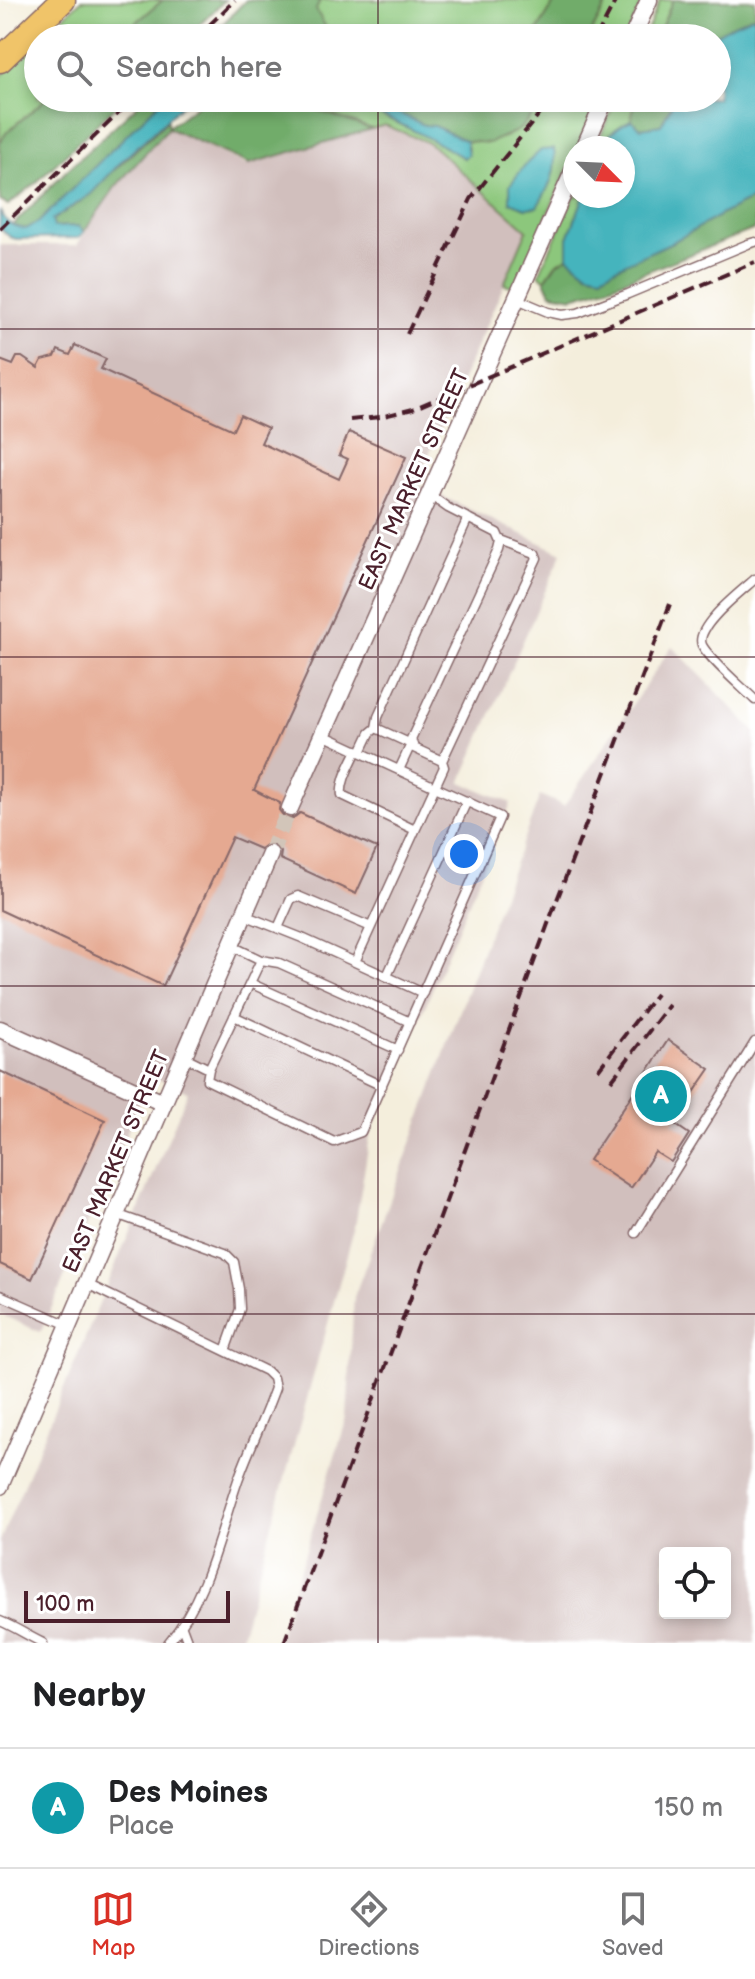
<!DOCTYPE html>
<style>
body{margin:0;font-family:"Balsamiq Sans",sans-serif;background:#f6f6f6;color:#202124}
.controls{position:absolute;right:24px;bottom:24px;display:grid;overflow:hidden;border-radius:8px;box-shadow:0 4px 12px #0003}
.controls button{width:72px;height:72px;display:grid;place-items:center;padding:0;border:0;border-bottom:2px solid #e0e0e0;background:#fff;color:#202124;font:40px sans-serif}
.compass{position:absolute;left:563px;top:136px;width:72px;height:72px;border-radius:50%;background:#fff;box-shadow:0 4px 12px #0003;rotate:114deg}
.scale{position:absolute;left:24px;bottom:20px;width:206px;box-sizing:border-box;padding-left:8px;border:4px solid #4a1f2b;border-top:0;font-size:22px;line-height:28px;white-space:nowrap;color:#4a1f2b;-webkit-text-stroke:6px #fff;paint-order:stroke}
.you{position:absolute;left:464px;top:854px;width:28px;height:28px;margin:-20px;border:6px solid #fff;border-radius:50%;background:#1a73e8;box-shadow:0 0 0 12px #1a73e833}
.badge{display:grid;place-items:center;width:52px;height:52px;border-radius:50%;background:#d93025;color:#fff;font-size:26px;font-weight:700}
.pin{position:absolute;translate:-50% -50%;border:4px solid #fff;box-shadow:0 2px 8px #0006}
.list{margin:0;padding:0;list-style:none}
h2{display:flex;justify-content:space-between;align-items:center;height:104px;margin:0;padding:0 32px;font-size:34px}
h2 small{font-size:26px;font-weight:400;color:#757577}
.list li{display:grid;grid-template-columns:52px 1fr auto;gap:24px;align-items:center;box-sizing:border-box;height:120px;padding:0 32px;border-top:2px solid #e0e0e0}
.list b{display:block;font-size:30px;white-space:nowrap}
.list p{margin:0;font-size:26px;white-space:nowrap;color:#757577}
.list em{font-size:26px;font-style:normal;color:#757577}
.icon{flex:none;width:44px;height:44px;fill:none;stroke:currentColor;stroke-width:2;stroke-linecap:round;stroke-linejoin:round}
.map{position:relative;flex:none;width:755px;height:1643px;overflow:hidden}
.search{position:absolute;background:#fff;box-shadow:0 4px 12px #0003;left:24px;right:24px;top:24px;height:88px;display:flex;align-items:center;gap:20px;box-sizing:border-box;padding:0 28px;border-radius:44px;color:#757577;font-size:30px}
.sheet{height:224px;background:#fff}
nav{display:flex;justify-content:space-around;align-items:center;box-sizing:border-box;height:112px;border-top:2px solid #e0e0e0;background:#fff;font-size:22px;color:#757577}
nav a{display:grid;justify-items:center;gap:4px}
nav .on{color:#d93025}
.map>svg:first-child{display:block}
</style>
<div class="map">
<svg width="755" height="1643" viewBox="0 0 755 1643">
<rect width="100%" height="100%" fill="#fff"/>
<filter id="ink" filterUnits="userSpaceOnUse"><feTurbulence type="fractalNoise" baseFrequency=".0125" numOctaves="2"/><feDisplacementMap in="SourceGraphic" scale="16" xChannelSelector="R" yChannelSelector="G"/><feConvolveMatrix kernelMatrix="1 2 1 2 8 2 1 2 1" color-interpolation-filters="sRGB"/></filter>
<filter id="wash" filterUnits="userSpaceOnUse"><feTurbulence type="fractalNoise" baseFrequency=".006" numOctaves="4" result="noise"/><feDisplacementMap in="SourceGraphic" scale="32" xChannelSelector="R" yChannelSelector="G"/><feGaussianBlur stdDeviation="1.8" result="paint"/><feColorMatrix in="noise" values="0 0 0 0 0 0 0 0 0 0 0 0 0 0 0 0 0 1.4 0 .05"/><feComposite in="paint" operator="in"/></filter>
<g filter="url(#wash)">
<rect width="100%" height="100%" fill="#f4eedc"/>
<path fill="#d1bfbd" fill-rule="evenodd" d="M385,125l44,18 99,87 -112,254 146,69 -101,229 50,21 -141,333 -15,90 -116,417h-239v-102l188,-449 -37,-16 -103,240 -8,16 -40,-18v-1069h77l39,-59 52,-58 78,37z
M672,646l83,85v912h-478l70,-225 7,-121 186,-502 24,11zM665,1553h60v60h-60z"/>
<path fill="#8cc77b" stroke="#6b7353" stroke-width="2" d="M81,0h82l-45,38h-76z
M320,0h236l-23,38h-201l-17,-28z
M609,0h34l-17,38h-38z
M660,0h13l-16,38h-13z
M38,41v57h9l-40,34 -7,10v-65z
M281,98h56l27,9 57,27 43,24 4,-9 -2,-8c45,3 53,-11 80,-43h54l-23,50h-2v5l-60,134 -11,-3 23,-54 -98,-87 -44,-18 -13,4z
M617,98h19l-5,22c-12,6 -24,15 -29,28h-7z
M575,194v2h9l-16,42v19l-12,7 -11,16 -6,-6z"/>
<path fill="#71ac6b" stroke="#5e664b" stroke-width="2" d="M163,0h62l-39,38h-68z
M246,0h74l-4,10 16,28h-123z
M556,0h53l-21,38h-55z
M673,0h82v18l-3,-2 -20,9 -22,13h-53z
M47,98h77l-88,85 -28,22 -8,-4v-59l7,-10z
M145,98h19l-125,124 -13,7 -14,-3 54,-55z
M207,98h74l91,31 -123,35 -81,-36 -52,58 -32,46 -6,-6 -24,1 -2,-7 28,-18 88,-82v7z
M367,98h179l-27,32 -30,13 -23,-2 -31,-15 -11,-1z
M636,98h39l-14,27 -20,3 -10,-8z
M755,198v31l-148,58 -34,10 -22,-4 -6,-13 11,-16 12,-7 20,16 14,3c23,-15 49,-24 74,-36 27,-14 51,-31 79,-42z"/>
<path fill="#44b4bd" stroke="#476a74" stroke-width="2" d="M753,16l2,2v180c-28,11 -52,28 -79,42 -25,13 -51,21 -74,36l-14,-3 -20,-16v-19l16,-42h39v-48h-21c4,-13 17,-22 29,-28l10,8 20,-3 14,-27h42v-60h-7l22,-13z
M164,98h25l-66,62 -32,34 -39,26 2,7 25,-1 5,6 -5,6 -63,1 -6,-2 -10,-9v-18c4,13 14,17 26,19l13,-7z
M337,98h30l57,27 10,1 32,15 2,13 -4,4c-41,-24 -83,-45 -127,-60z
M554,149c4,24 -5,38 -17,58l-11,1 -16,-6v-17l15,-20 16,-15z"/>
<g id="blocks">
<path fill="#e5a991" d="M75,345l31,14 -5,10 132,61 7,-15 28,13 -7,15 78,36 9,-20 -9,-4 10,-23 57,25 -152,333 26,13 -1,7 6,8 7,1 8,-6 77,35 -21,46 -76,-35 1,-7 -6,-8 -7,-1 -8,6 -28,-12 -69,149 -163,-76v-550l13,5 4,-8h5l16,11 4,-8 13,-3 3,-7 12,5z
M668,1040l42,29 -37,54 16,11 -5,8 -13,20 -16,-10 -24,36 -42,-28z
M0,1071l105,49 -73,159 -32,-15z"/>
</g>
</g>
<g filter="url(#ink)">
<use href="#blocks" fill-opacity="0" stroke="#866769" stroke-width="2"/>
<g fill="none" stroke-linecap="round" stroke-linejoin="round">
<path stroke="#d2c5b9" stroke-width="16" stroke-dasharray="16 8" stroke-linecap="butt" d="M270,854l20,-46"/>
<defs>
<path id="lane" d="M517,299l31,13 14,3 16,-2 50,-19 120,-50 7,-2
M755,579c-12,11 -61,48 -53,66 6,13 41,43 53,55
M376,728l2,-11 90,-199
M357,750c-6,14 -17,31 -15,45l73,35
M361,752l9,-19 6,-5 35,16 -12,26
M442,761l95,-203 -2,-5 -34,-13
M244,915l58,23 121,55
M278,928l13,-29 7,-3 73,31
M232,946l29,14 18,3 131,59
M355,962l89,-195 -2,-6 -28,-13 -3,-9 88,-189 2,-8 -4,-9 -49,-25 -18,-13
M387,976l80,-175
M250,983l148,67
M234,1016l148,70
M183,1056l26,13 -2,11 127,62 27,-10 132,-299 7,-16 -177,-82
M209,1069l52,-109
M116,1214l109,39 9,9 5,27 1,20 -15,42
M636,1233l119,-191
M87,1284l179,87 7,7 2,10c-11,31 -26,61 -37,92 -19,55 -31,118 -70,163
M0,1295l68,30
M0,1621c15,6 28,15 43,22
M182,1627l6,16"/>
<path id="street" d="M632,38l17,-38
M584,148l22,-50
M290,808l285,-641
M0,1029l163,74
M0,1486l270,-632"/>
<path id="primary" d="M0,60l63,-60"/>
</defs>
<use href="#lane" stroke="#866769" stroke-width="11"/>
<use href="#street" stroke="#866769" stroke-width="19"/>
<use href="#primary" stroke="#866769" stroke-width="27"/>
<use href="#lane" stroke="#fff" stroke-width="8"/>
<use href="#street" stroke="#fff" stroke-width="16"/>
<use href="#primary" stroke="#f0c469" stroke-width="24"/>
<path stroke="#4a1f2b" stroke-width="4" stroke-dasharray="12 6" stroke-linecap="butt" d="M196,38l39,-38
M596,38l20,-38
M0,229l134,-131
M407,334l64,-135 81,-101
M350,420l30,-3 33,-8 342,-147
M598,1070l58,-76
M611,1081l58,-76
M284,1643l268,-730 118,-309"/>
</g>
</g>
<path fill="none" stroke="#4a1f2b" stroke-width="2" stroke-opacity="0.55" d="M378,0v38M378,98v1545M0,329h755M0,657h755M0,986h755M0,1314h755"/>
<g text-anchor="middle" stroke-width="6" stroke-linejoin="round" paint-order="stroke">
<g font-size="22" fill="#4a1f2b" stroke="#fff">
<text transform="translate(413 479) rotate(-66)" y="8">EAST MARKET STREET</text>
<text transform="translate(115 1161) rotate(-67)" y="8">EAST MARKET STREET</text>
</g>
</g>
</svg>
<div class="controls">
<button><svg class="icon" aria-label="locate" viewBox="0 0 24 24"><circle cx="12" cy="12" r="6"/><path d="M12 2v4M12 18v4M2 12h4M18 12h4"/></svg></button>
</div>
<svg class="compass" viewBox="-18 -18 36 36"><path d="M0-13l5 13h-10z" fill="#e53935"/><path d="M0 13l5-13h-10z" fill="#757577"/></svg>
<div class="scale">100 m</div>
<div class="you"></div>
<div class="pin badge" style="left:661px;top:1096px;background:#0f9aa8">A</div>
<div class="search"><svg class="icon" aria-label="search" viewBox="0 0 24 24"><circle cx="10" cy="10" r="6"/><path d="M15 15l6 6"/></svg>Search here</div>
</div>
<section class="sheet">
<h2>Nearby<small></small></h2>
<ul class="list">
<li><span class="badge" style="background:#0f9aa8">A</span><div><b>Des Moines</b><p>Place</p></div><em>150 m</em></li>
</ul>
</section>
<nav>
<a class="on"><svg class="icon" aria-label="map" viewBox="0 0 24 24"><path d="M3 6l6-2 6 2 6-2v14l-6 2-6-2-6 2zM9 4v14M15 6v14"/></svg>Map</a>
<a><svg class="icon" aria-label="directions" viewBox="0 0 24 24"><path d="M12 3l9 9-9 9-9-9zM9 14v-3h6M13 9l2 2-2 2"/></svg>Directions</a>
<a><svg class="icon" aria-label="saved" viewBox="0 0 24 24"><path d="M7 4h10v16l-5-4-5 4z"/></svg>Saved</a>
</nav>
